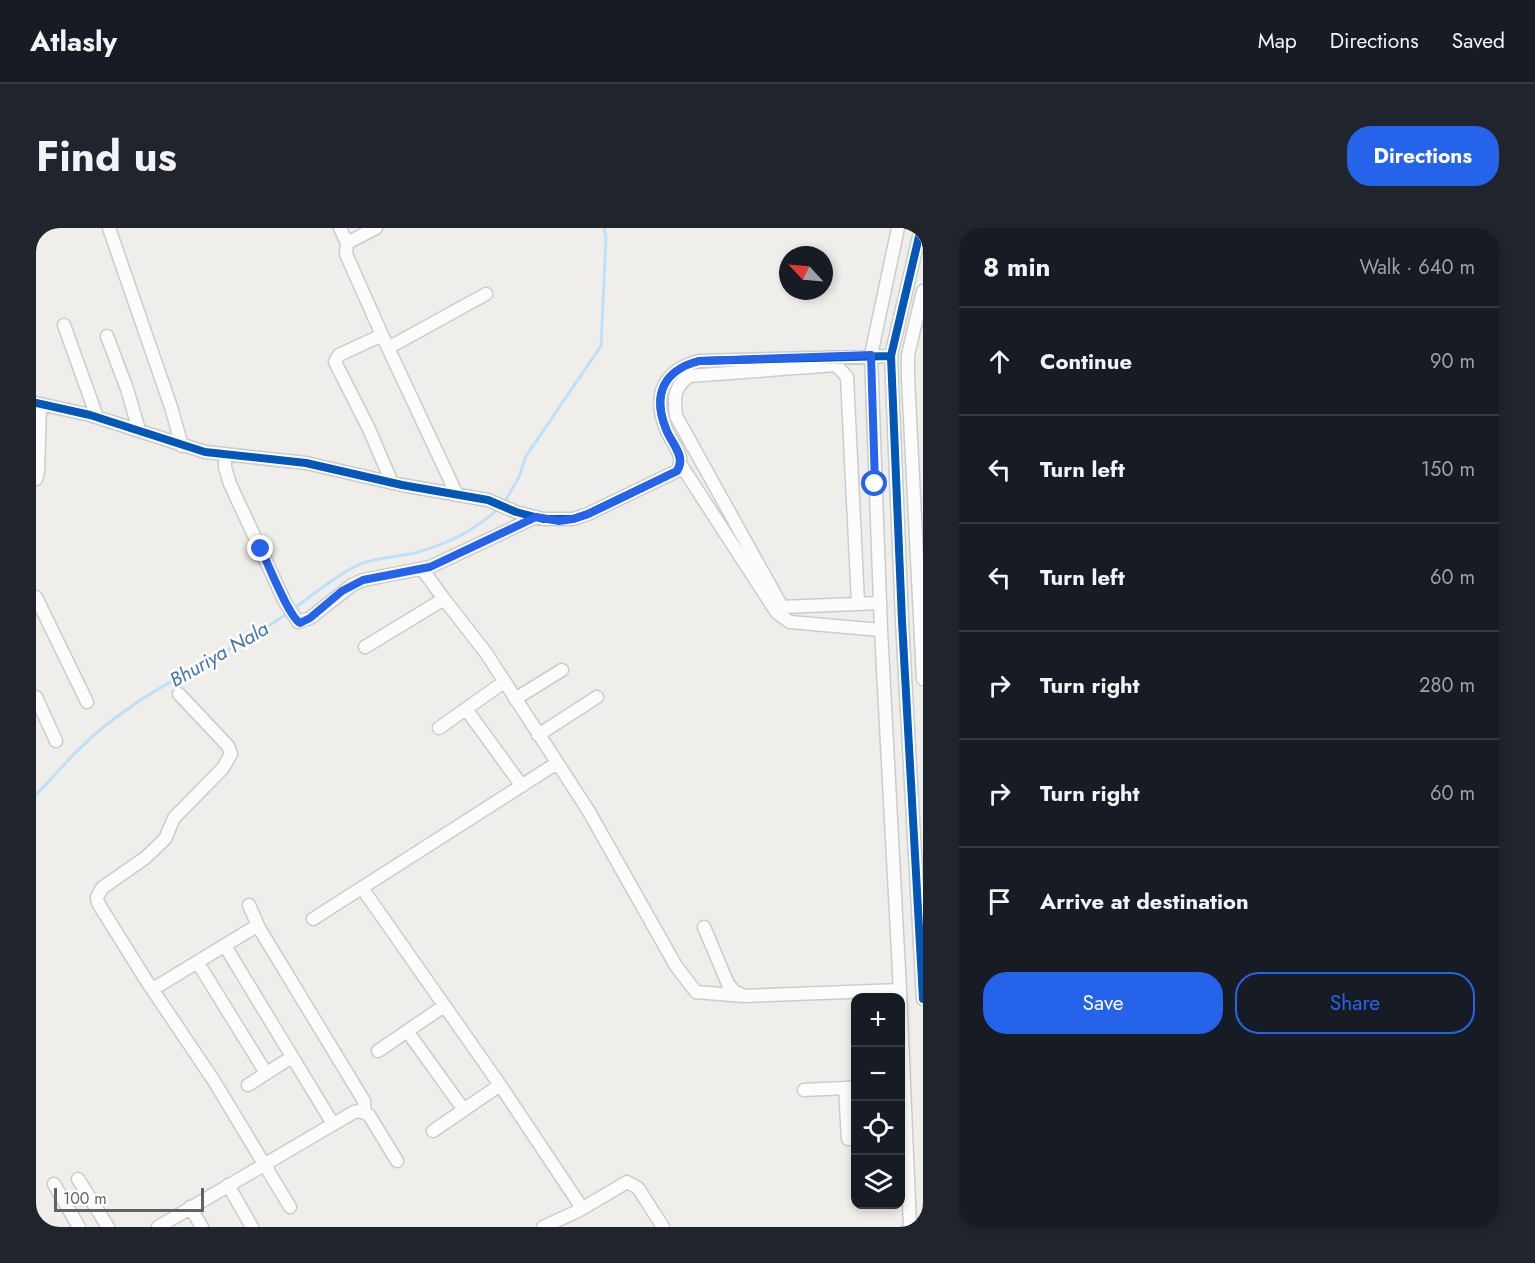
<!DOCTYPE html>
<meta charset="utf-8">
<style>
body{margin:0;font-family:Jost,sans-serif;background:#20242c;color:#f1f3f6}
.controls{position:absolute;right:18px;bottom:18px;display:grid;overflow:hidden;border-radius:12px;box-shadow:0 3px 9px #0003}
.controls button{width:54px;height:54px;display:grid;place-items:center;padding:0;border:0;border-bottom:2px solid #363941;background:#171b24;color:#f1f3f6;font:30px sans-serif}
.compass{position:absolute;left:743px;top:18px;width:54px;height:54px;border-radius:50%;background:#171b24;box-shadow:0 3px 9px #0003;rotate:296deg}
.scale{position:absolute;left:18px;bottom:15px;width:150px;box-sizing:border-box;padding-left:6px;border:3px solid #5f6368;border-top:0;font-size:16px;line-height:21px;white-space:nowrap;color:#5f6368;-webkit-text-stroke:4px #fff;paint-order:stroke}
.stop{position:absolute;width:18px;height:18px;margin:-14px;border:4px solid #2563eb;border-radius:50%;background:#fff}
.stop.end{background:#2563eb;border-color:#fff;box-shadow:0 2px 6px #0008}
.list{margin:0;padding:0;list-style:none}
h2{display:flex;justify-content:space-between;align-items:center;height:78px;margin:0;padding:0 24px;font-size:26px}
h2 small{font-size:20px;font-weight:400;color:#9ea1a6}
.list li{display:grid;grid-template-columns:39px 1fr auto;gap:18px;align-items:center;box-sizing:border-box;height:108px;padding:0 24px;border-top:2px solid #363941}
.list b{display:block;font-size:22px;white-space:nowrap}
.list em{font-size:20px;font-style:normal;color:#9ea1a6}
.actions{display:flex;gap:12px;padding:18px 24px}
.actions a{flex:1;padding:14px 0;border:2px solid #2563eb;border-radius:24px;text-align:center;font-size:21px;color:#2563eb}
.actions .main{background:#2563eb;color:#fff}
.icon{flex:none;width:33px;height:33px;fill:none;stroke:currentColor;stroke-width:2;stroke-linecap:round;stroke-linejoin:round}
.map{position:relative;flex:none;width:887px;height:999px;overflow:hidden;border-radius:24px}
header{display:flex;align-items:center;gap:36px;box-sizing:border-box;height:84px;padding:0 30px;background:#171b24;border-bottom:2px solid #363941}
header strong{font-size:28px}
nav{display:flex;gap:33px;margin-inline-start:auto;font-size:21px}
.intro{display:flex;align-items:center;justify-content:space-between;box-sizing:border-box;height:144px;padding:0 36px}
h1{margin:0;font-size:42px}
.button{padding:15px 27px;border-radius:24px;background:#2563eb;color:#fff;font-size:21px;font-weight:700}
main{display:flex;gap:36px;padding:0 36px}
aside{flex:1;background:#171b24;border-radius:24px;box-shadow:0 3px 9px #0003}
.map>svg:first-child{display:block}
</style>
<header>
<strong>Atlasly</strong>
<nav><a>Map</a><a>Directions</a><a>Saved</a></nav>
</header>
<div class="intro"><h1>Find us</h1><a class="button">Directions</a></div>
<main>
<div class="map">
<svg width="887" height="999" viewBox="0 0 887 999">
<rect width="100%" height="100%" fill="#efeeea"/>
<g fill="none" stroke-linecap="round" stroke-linejoin="round">
<path stroke="#bfe0f9" stroke-width="3" d="M468,275l15,-26 7,-21 75,-110 5,-109 -2,-9
M257,381c20,-14 47,-37 70,-46 17,-6 37,-6 55,-11 29,-8 59,-23 81,-44
M0,567c25,-27 49,-55 79,-77 54,-41 118,-66 173,-105"/>
<defs>
<path id="minor" d="M73,0l62,179 11,39
M304,0l7,15
M340,0l-29,15 -1,11 36,81 75,160
M862,0l-27,127 10,275 19,360 10,237
M885,0l-30,128 11,265 21,378
M887,63l-15,64v22l15,302
M28,97l33,92
M346,107l-43,20 -4,7 34,67 23,54
M71,108l20,53 12,41
M352,120l98,-54
M0,175l54,12 115,37 101,11 96,22 86,15 28,12 27,7h30l15,-5 89,-43c10,-15 -6,-28 -11,-42 -14,-35 -2,-59 33,-68l192,-5
M189,227v12l5,17 55,118 13,20 12,-4 42,-33 11,-5 67,-13 106,-50
M645,237l96,148 13,9 91,8
M0,251l2,-7 2,-68
M386,341l22,30 42,54 102,157 88,156 20,26 48,4
M0,369l51,105
M822,375l-11,-226 -11,-12 -147,11c-16,12 -15,22 -13,40l106,191 98,-4
M329,419l79,-48
M143,466l49,52 3,8 -8,14 -49,50 -9,21 -20,19 -43,30 -5,9 1,6 48,77 68,101 76,126
M0,469l20,44
M479,471l47,-29
M430,481l56,77
M403,500l65,-46
M502,507l59,-38
M326,660l138,197 82,123
M213,677l10,23
M277,691l244,-156
M668,699l24,57 6,7 10,5 156,-6
M189,718l108,178
M162,735l68,110
M117,761l102,-62 4,1 105,173 1,11
M371,803l57,79
M342,823l66,-45
M212,857l44,-28
M820,859l-11,1 3,51h8
M768,862l41,-2
M397,903l67,-46
M42,951l30,48
M18,956l25,43
M192,957l24,42
M154,979l12,20
M122,999l196,-115 6,-1 9,4 28,46
M507,999l35,-16 49,-29 11,6 25,39"/>
</defs>
<use href="#minor" stroke="#cbcccc" stroke-width="15"/>
<use href="#minor" stroke="#fdfcfc" stroke-width="12"/>
<defs>
<path id="cycleway" d="M885,0l-30,128 11,265 21,378
M0,175l54,12 115,37 101,11 96,22 86,15 28,12 27,7h30l15,-5 89,-43c10,-15 -6,-28 -11,-42 -14,-35 -2,-59 33,-68l192,-5"/>
</defs>
<use href="#cycleway" stroke="#fff" stroke-width="11"/>
<use href="#cycleway" stroke="#0057b8" stroke-width="8"/>
</g>
<g fill="none" stroke-linecap="round" stroke-linejoin="round">
<path stroke="#2563eb" stroke-width="8" d="M225,321c7,15 28,68 39,74l10,-5 32,-27 21,-11 67,-13 106,-50 23,4 14,-2 15,-5 89,-43c9,-15 -6,-28 -11,-42 -14,-34 -2,-59 33,-68l172,-6 4,129"/>
</g>
<g text-anchor="middle" stroke-width="5" stroke-linejoin="round" paint-order="stroke">
<g font-size="20" font-style="italic" fill="#4174aa" stroke="#fff">
<text transform="translate(183 426) rotate(-30)" y="7">Bhuriya Nala</text>
</g>
</g>
</svg>
<div class="controls">
<button>+</button>
<button>−</button>
<button><svg class="icon" aria-label="locate" viewBox="0 0 24 24"><circle cx="12" cy="12" r="6"/><path d="M12 2v4M12 18v4M2 12h4M18 12h4"/></svg></button>
<button><svg class="icon" aria-label="layers" viewBox="0 0 24 24"><path d="M12 4l9 5-9 5-9-5zM3 14l9 5 9-5"/></svg></button>
</div>
<svg class="compass" viewBox="-18 -18 36 36"><path d="M0-13l5 13h-10z" fill="#e53935"/><path d="M0 13l5-13h-10z" fill="#9ea1a6"/></svg>
<div class="scale">100 m</div>
<div class="stop" style="left:839px;top:256px"></div>
<div class="stop end" style="left:225px;top:321px"></div>
</div>
<aside>
<h2>8 min<small>Walk · 640 m</small></h2>
<ul class="list">
<li><svg class="icon" aria-label="ahead" viewBox="0 0 24 24"><path d="M12 20V5M6 11l6-6 6 6"/></svg><div><b>Continue</b></div><em>90 m</em></li>
<li><svg class="icon" aria-label="left" viewBox="0 0 24 24"><path d="M17 20v-9H6M10 6l-5 5 5 5"/></svg><div><b>Turn left</b></div><em>150 m</em></li>
<li><svg class="icon" aria-label="left" viewBox="0 0 24 24"><path d="M17 20v-9H6M10 6l-5 5 5 5"/></svg><div><b>Turn left</b></div><em>60 m</em></li>
<li><svg class="icon" aria-label="right" viewBox="0 0 24 24"><path d="M7 20v-9h11M14 6l5 5-5 5"/></svg><div><b>Turn right</b></div><em>280 m</em></li>
<li><svg class="icon" aria-label="right" viewBox="0 0 24 24"><path d="M7 20v-9h11M14 6l5 5-5 5"/></svg><div><b>Turn right</b></div><em>60 m</em></li>
<li><svg class="icon" aria-label="arrive" viewBox="0 0 24 24"><path d="M6 21V4h12l-3 4 3 4H6"/></svg><div><b>Arrive at destination</b></div></li>
</ul>
<div class="actions"><a class="main">Save</a><a>Share</a></div>
</aside>
</main>
